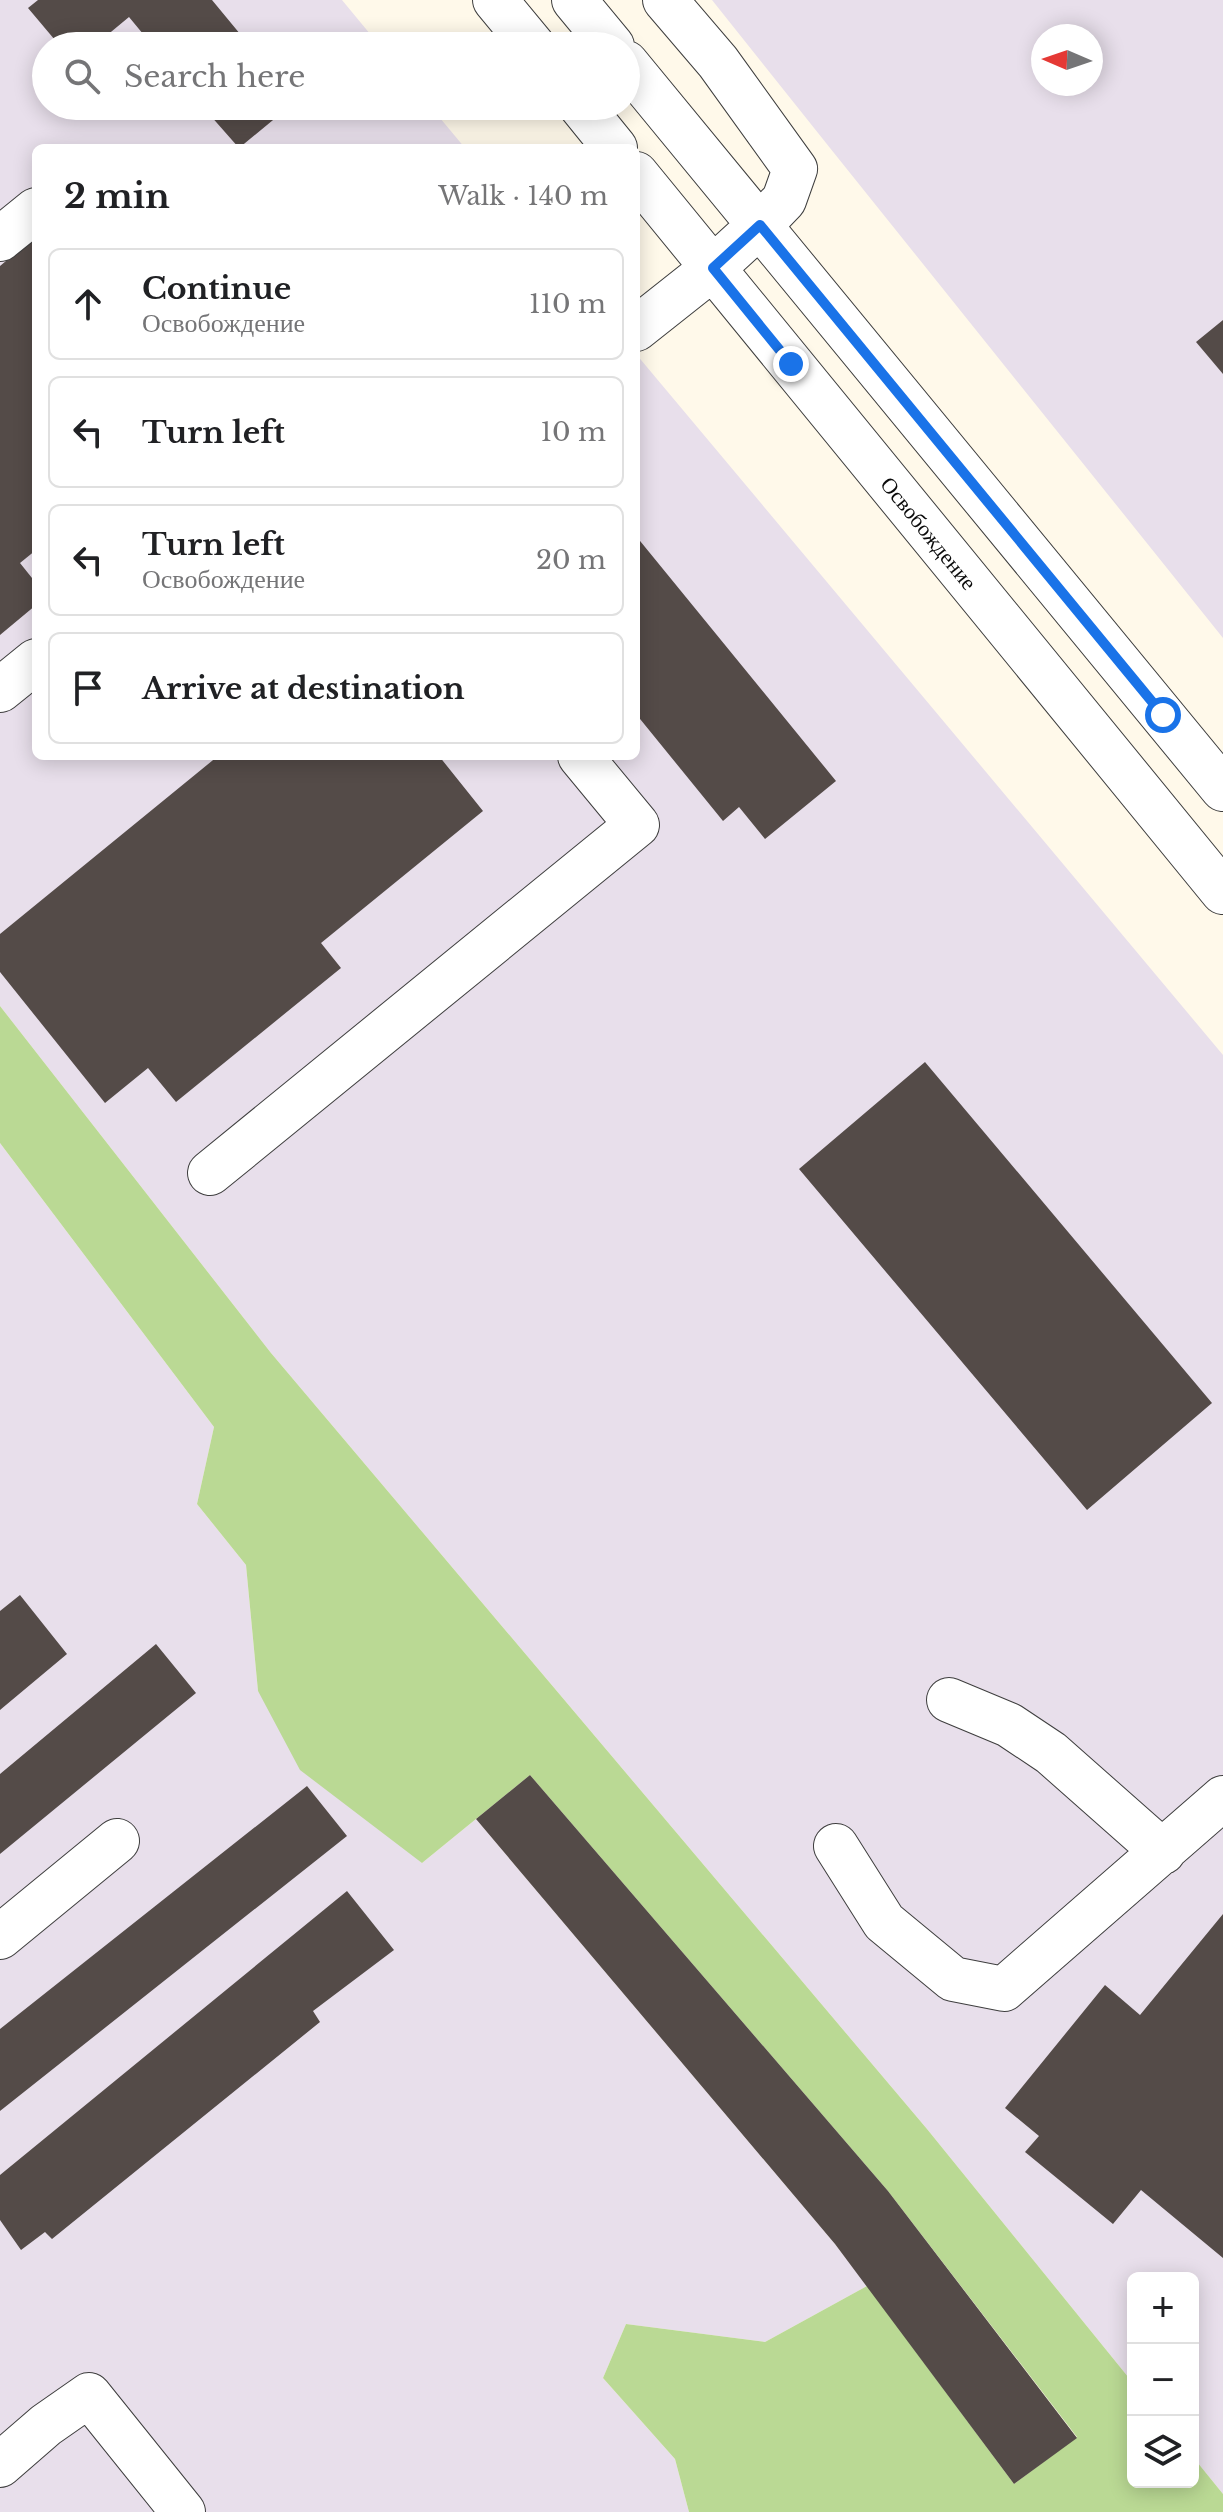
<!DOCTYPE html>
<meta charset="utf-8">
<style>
body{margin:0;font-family:"Libre Baskerville",serif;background:#f2f2f2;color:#202124}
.controls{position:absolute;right:24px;bottom:24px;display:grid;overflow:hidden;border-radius:12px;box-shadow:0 4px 20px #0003}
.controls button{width:72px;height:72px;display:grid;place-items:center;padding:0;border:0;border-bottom:2px solid #e0e0e0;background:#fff;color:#202124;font:40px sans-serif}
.compass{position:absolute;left:1031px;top:24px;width:72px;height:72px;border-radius:50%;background:#fff;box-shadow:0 4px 20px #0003;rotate:272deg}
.stop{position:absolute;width:24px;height:24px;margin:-18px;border:6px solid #1a73e8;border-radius:50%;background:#fff}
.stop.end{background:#1a73e8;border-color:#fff;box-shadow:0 2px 8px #0008}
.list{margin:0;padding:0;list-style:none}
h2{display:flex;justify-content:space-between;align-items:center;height:104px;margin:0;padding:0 32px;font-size:34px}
h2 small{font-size:26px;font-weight:400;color:#757577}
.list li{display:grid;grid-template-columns:52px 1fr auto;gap:24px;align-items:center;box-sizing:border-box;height:112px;margin:0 16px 16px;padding:0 16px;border:2px solid #e0e0e0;border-radius:12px}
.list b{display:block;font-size:30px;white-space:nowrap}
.list p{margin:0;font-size:26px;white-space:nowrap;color:#757577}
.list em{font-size:26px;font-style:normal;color:#757577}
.icon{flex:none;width:44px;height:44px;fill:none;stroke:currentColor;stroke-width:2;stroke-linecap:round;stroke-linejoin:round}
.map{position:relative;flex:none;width:1223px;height:2512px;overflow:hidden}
.search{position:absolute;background:#fff;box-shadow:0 4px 20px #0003;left:32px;top:32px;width:608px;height:88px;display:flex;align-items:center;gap:20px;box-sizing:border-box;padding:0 28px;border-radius:44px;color:#757577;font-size:30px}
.panel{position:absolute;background:#fff;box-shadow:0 4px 20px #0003;left:32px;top:144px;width:608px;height:616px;border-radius:12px}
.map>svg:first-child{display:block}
</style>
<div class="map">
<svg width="1223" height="2512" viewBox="0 0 1223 2512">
<rect width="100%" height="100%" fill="#fff9ea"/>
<path fill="#e8dfeb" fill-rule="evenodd" d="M0,0h342l38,46h-334v60h384l35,42h-429v608h600v-402l587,701v1439l-30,-37v-179h-60v105l-206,-254 -656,-776 -271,-347z
M712,0h511v638l-393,-490zM1043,36h48v48h-48z
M0,1143l214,284 -17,77 49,61 12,126 164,172 54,-44 359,425 32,42 -102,56 -139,-18 -23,54 72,81 14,53h-689z"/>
<path fill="#bad994" d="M0,1006l271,347 656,776 206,254v99h60v-25l30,37v18h-534l-14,-53 -72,-81 23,-54 139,18 102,-56 147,198 63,-47 -189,-246 -358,-416 -108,88 -122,-93 -42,-79 -12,-126 -49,-61 17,-77 -214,-284z"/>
<path fill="#544b48" d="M38,0h174l38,46h-97l-24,-29 -35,29h-34l-32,-38z
M202,106h88l-51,42z
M36,236v314l-16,13 16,20v22l-36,30v-369z
M1223,320v54l-27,-32z
M636,536l200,245 -71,58 -26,-32 -16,14 -87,-107z
M218,756h221l44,55 -162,132 20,25 -165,134 -28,-34 -43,35 -105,-131v-38z
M925,1062l287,341 -125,107 -288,-341z
M20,1595l47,59 -67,56v-99z
M156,1644l40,49 -196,161v-80z
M530,1775l358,416 189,247 -63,46 -179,-240 -359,-425z
M307,1786l40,50 -347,275v-82z
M347,1891l47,59 -81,61 7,11 -268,217 -7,-7 -24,18 -21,-30v-45z
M1223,1914v344l-82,-68 -28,34 -88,-72 14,-16 -34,-28 100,-123 35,30z"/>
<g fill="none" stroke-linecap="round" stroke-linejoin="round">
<defs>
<path id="minor" d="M495,0l38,46
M574,0l38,46
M626,63l597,726
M581,106l34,42
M636,174l587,718
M0,239l36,-29
M636,329l77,-61 47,-43 24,-25 11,-31 -77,-107 -53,-62
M0,690l36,-29
M210,1173l427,-348 -57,-69
M949,1700l60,25 42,28 112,99
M836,1846l48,76 69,57 51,10 219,-191
M0,1937l117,-96
M0,2465l46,-40 43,-30 94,117"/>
</defs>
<use href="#minor" stroke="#3e3e3e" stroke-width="46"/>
<use href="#minor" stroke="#fff" stroke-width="44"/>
</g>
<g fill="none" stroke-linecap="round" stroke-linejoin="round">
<path stroke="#1a73e8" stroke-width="10" d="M791,364l-78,-96 47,-43 403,490"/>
</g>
<g text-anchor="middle" stroke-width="8" stroke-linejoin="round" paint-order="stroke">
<g font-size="22" fill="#0b0b0b" stroke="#fff">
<text transform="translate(929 533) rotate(51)" y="8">Освобождение</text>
</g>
</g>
</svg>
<div class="controls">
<button>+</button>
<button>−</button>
<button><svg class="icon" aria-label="layers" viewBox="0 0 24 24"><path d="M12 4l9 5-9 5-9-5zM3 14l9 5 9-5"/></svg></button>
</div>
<svg class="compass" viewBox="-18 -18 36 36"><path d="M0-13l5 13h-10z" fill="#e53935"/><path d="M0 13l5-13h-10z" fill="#757577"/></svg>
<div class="stop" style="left:1163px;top:715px"></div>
<div class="stop end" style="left:791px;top:364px"></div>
<div class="search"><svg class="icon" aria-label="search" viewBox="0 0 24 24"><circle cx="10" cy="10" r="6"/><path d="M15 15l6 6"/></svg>Search here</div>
<section class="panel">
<h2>2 min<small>Walk · 140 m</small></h2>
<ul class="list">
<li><svg class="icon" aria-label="ahead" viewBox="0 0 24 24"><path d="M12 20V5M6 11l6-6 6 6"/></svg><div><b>Continue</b><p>Освобождение</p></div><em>110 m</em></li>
<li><svg class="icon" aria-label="left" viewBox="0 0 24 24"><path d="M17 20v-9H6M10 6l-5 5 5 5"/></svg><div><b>Turn left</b></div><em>10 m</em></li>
<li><svg class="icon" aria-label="left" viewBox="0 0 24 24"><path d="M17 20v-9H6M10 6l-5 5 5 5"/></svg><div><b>Turn left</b><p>Освобождение</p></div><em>20 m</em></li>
<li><svg class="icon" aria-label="arrive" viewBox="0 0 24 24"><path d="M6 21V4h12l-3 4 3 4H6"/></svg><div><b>Arrive at destination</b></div></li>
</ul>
</section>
</div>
